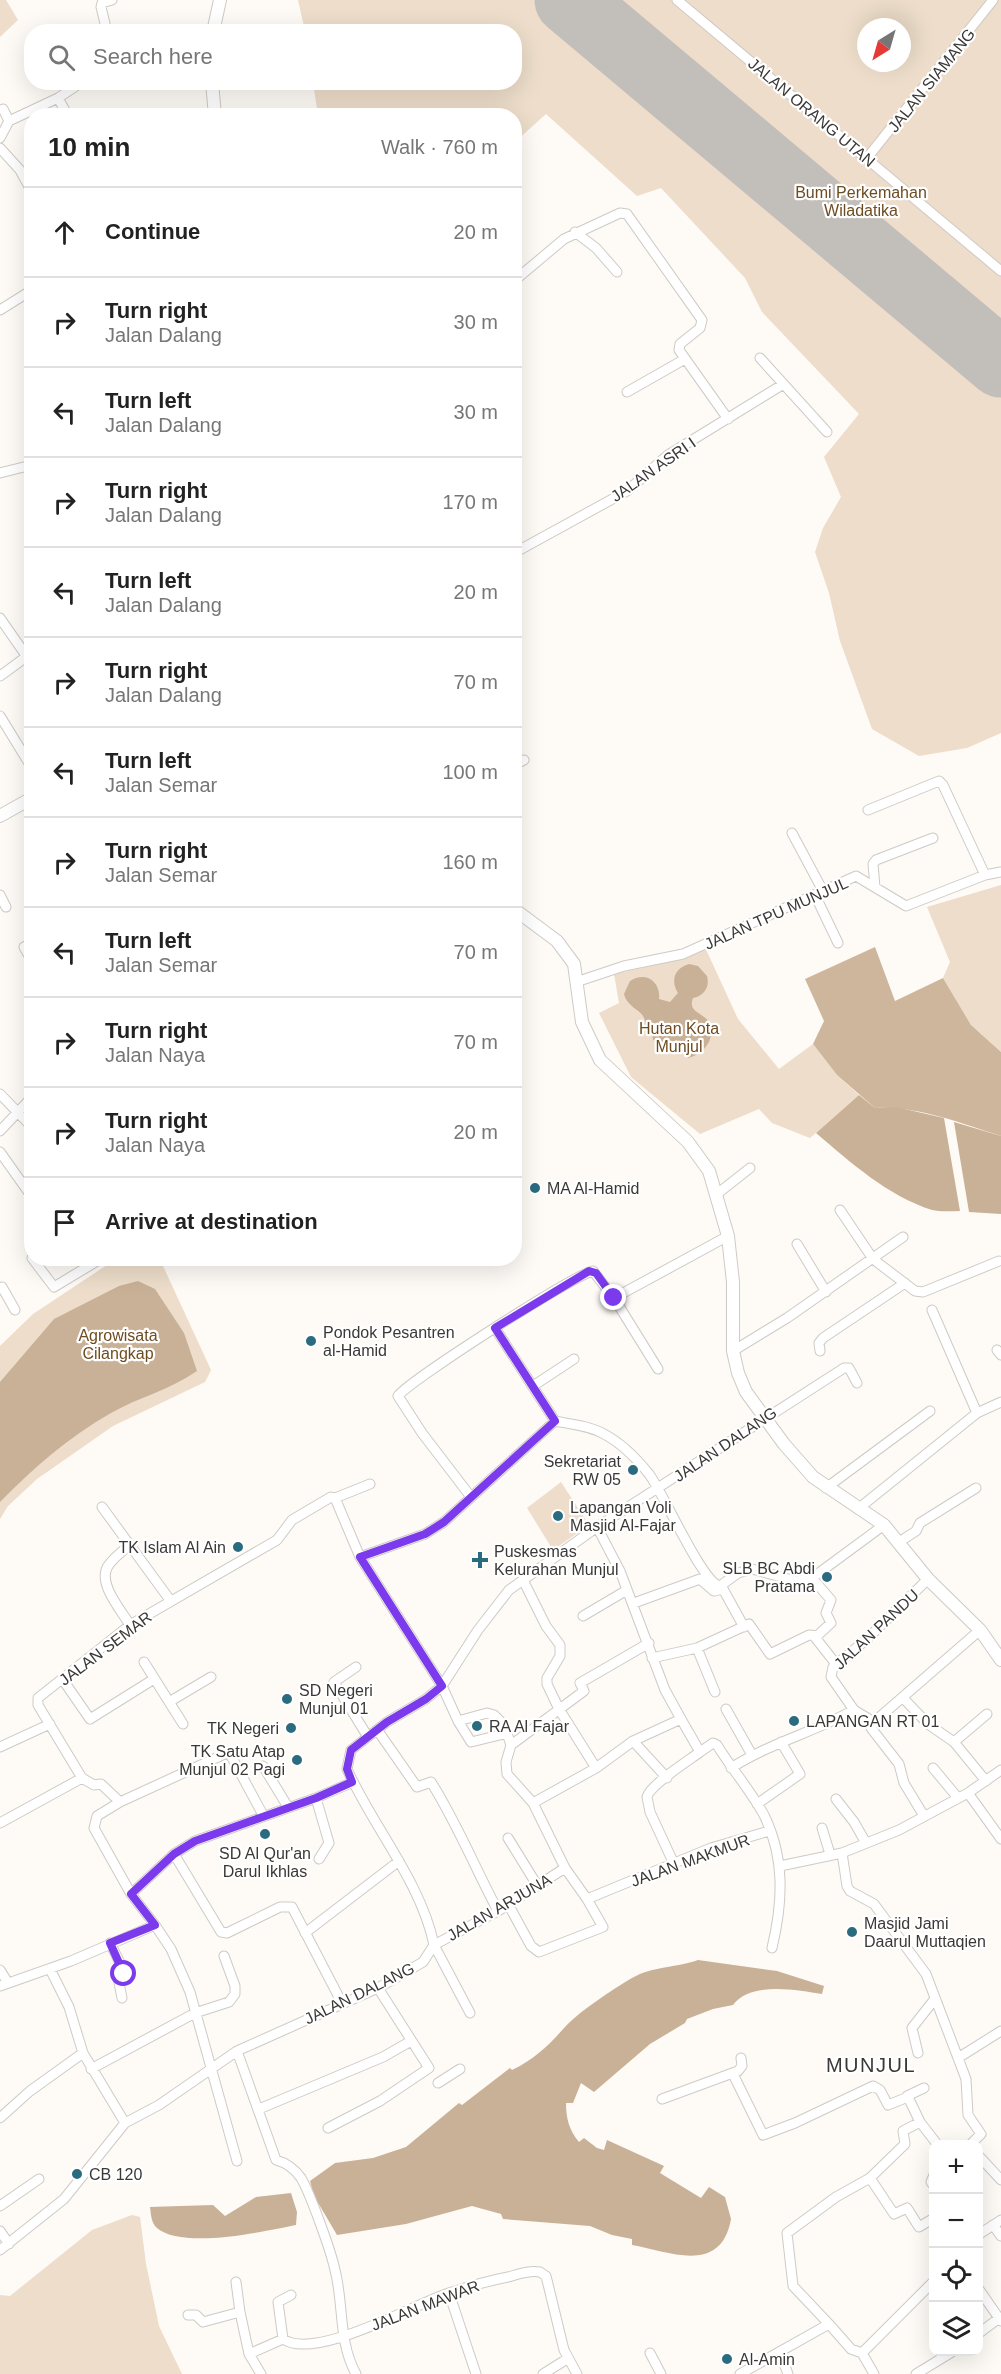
<!DOCTYPE html>
<meta charset="utf-8">
<style>
body{margin:0;font-family:Helvetica,sans-serif;background:#f2f2f2;color:#222}
.controls{position:absolute;right:18px;bottom:18px;display:grid;overflow:hidden;border-radius:12px;box-shadow:0 6px 24px #0002}
.controls button{width:54px;height:54px;display:grid;place-items:center;padding:0;border:0;border-bottom:2px solid #e0e0e0;background:#fff;color:#222;font:30px sans-serif}
.compass{position:absolute;left:857px;top:18px;width:54px;height:54px;border-radius:50%;background:#fff;box-shadow:0 6px 24px #0002;rotate:217deg}
.stop{position:absolute;width:18px;height:18px;margin:-14px;border:4px solid #7c3aed;border-radius:50%;background:#fff}
.stop.end{background:#7c3aed;border-color:#fff;box-shadow:0 2px 6px #0008}
.list{margin:0;padding:0;list-style:none}
h2{display:flex;justify-content:space-between;align-items:center;height:78px;margin:0;padding:0 24px;font-size:26px}
h2 small{font-size:20px;font-weight:400;color:#767676}
.list li{display:grid;grid-template-columns:39px 1fr auto;gap:18px;align-items:center;box-sizing:border-box;height:90px;padding:0 24px;border-top:2px solid #e0e0e0}
.list b{display:block;font-size:22px;white-space:nowrap}
.list p{margin:0;font-size:20px;white-space:nowrap;color:#767676}
.list em{font-size:20px;font-style:normal;color:#767676}
.icon{flex:none;width:33px;height:33px;fill:none;stroke:currentColor;stroke-width:2;stroke-linecap:round;stroke-linejoin:round}
.map{position:relative;flex:none;width:1001px;height:2374px;overflow:hidden}
.search{position:absolute;background:#fff;box-shadow:0 6px 24px #0002;left:24px;top:24px;width:498px;height:66px;display:flex;align-items:center;gap:15px;box-sizing:border-box;padding:0 21px;border-radius:24px;color:#767676;font-size:22px}
.panel{position:absolute;background:#fff;box-shadow:0 6px 24px #0002;left:24px;top:108px;width:498px;height:1158px;border-radius:24px}
.map>svg:first-child{display:block}
</style>
<div class="map">
<svg width="1001" height="2374" viewBox="0 0 1001 2374">
<rect width="100%" height="100%" fill="#fefaf5"/>
<path fill="#edddca" fill-rule="evenodd" d="M0,0h6l12,20 -18,17z
M298,0h703v733l-34,15 -48,8 -47,-27 -32,-88 -11,-48 -14,-41 8,-24 18,-31 -17,-40 35,-43 -97,-102 -17,-34 -84,-90 -24,8 -91,-82 -31,28 -1,-26 -196,-1 -5,-32 201,-1v-50l-209,-1zM866,27h36v36h-36z
M1001,885v167l-30,-27 -28,-47 7,-16 -23,-55z
M703,943l35,76 41,50 34,-25 24,31 22,20 -49,43 -38,-15 -13,-14 -59,25 -69,-57 -32,-64 20,-10 -5,-29 68,-15z
M116,1259h38l9,7 48,104 -6,12 -92,44 -76,53 -29,27 -8,13v-173l33,-32z
M561,1482l28,43 -36,25 -26,-42z
M132,2215l8,2 6,47 13,62 23,48h-182v-79l10,1 82,-66z"/>
<path fill="#ceb69c" d="M875,947l20,54 48,-23 28,47 30,27v84c-42,-13 -82,-30 -126,-28l-38,-33 -24,-31 11,-23 -19,-42z"/>
<path fill="#c9b197" d="M689,964l9,2 9,10c3,11 -3,20 -14,22 -1,3 -2,7 0,10 3,5 11,7 15,13 9,16 -3,33 -20,37l-11,-18 -9,4 -15,-4 -1,-11 -8,-1c6,-18 -16,-17 -20,-34l6,-13c15,-10 31,0 29,18l11,3 8,-9c-8,-13 -3,-25 11,-29z
M859,1095l16,13 21,-1 48,11 16,93c-9,0 -20,1 -28,-1 -44,-14 -82,-48 -116,-77z
M954,1122l47,14v78l-32,-2z
M138,1281l17,8 29,44 13,38c-27,19 -58,26 -86,42 -42,24 -78,55 -111,89v-120l54,-63 65,-33z
M698,1960l79,11 47,15 -2,8c-25,-4 -72,-13 -89,11l-20,4 -26,10 -2,4 -35,21 -56,48 -13,-9 -8,20h-7c0,15 3,27 13,39l5,-4 13,10 7,2 3,-10 57,26 -4,7 41,25 8,-11 16,10 6,22c-10,57 -63,32 -99,26v-6l-20,-4 -22,-9 -87,-7 -2,-5 -29,-8 -66,18 -69,11 -23,-39 -4,-15 25,-18 38,-5 33,-11 53,-44 3,2 48,-37 2,2c23,-11 37,-25 53,-43 16,-17 47,-37 67,-49 21,-12 44,-10 66,-18z
M291,2193l6,19 -1,13c-31,6 -113,25 -139,3 -6,-5 -6,-14 -7,-21l63,-2 12,11 31,-19z"/>
<g fill="none" stroke-linecap="round" stroke-linejoin="round">
<path stroke="#c2beba" stroke-width="69" d="M569,0l432,363"/>
<defs>
<path id="minor" d="M677,0l324,271
M107,32l-6,-25 1,-4 10,-3
M58,98l10,18
M3,109l6,12
M0,138l9,-17 49,-23 24,-16
M0,148l20,22 12,22
M867,158l126,-158
M575,232l21,16 21,24
M514,281l50,-42 56,-26 7,1 75,106 -2,8 -20,16 -1,6 49,69
M0,310l32,-20
M760,358l67,74
M627,392l58,-33
M0,473l32,-8
M514,553l113,-62 41,-36 114,-70
M0,618l32,46
M0,676l26,-19
M0,716l32,52
M514,765l10,-5
M868,810l71,-29 4,4 42,90
M792,833l31,58
M875,887l-2,-23 3,-4 57,-22
M0,895l6,12
M815,895l23,48
M32,943l-8,4 8,14
M576,982l48,-16 59,-12 173,-78 50,30 79,-31 16,-3
M0,1094l32,33
M0,1131l32,-34
M0,1152l32,45
M717,1194l33,-26
M840,1210l33,49 42,32 8,1 76,-31
M797,1244l29,48
M32,1258l22,29 48,-29
M0,1289l2,-2 13,23
M614,1298l114,-62
M932,1310l45,103
M495,1328l60,93
M997,1350l4,5
M733,1351l54,-33 116,-81
M820,1351l-1,-8 4,-5 82,-55
M533,1386l41,-27
M555,1421c16,3 35,5 49,13 17,9 33,25 45,40 15,20 53,109 71,112l18,-13 14,-4 44,12 16,-3 72,-53
M826,1488l104,-77
M471,1497l-49,-64 -24,-37c11,-15 177,-122 195,-125l21,27 44,71
M335,1498l35,-14
M102,1507l68,93
M858,1509l119,-96 24,-11
M899,1542l17,-11 4,-8 56,-35
M128,1546c-6,6 -15,12 -20,20 -11,17 13,44 22,59
M360,1557l65,-23 19,-12 111,-101
M523,1580l23,46 14,19v11l-13,22v6l12,25 37,59
M634,1603l66,-24 14,12 9,-2 21,38
M583,1616l44,-26
M814,1636l22,28
M697,1648l18,44
M652,1658l45,-10 52,-24 21,30 39,-19 8,1 14,-13 -5,-10 5,-13 -19,-22
M144,1662l39,62
M356,1667l-22,15 34,55
M63,1680l27,39 64,-40
M904,1699l24,25 26,18 32,39
M169,1702l42,-25
M726,1709l26,46
M854,1710l-23,-33 2,-10 34,-28 61,-60
M854,1710l20,12 106,-92
M458,1721l13,21 37,-9
M874,1722l-3,6 28,36 5,19 20,33
M378,1731l39,56 14,-5c26,41 44,86 67,129
M633,1741l34,37
M954,1742l33,-28
M511,1745l73,-54 -4,-8 69,-40
M0,1747l50,-23
M700,1752l13,-9 4,2c14,23 34,46 47,70 21,43 19,87 8,133
M263,1766l25,41
M731,1768c39,-25 83,-36 123,-58
M933,1768l25,30
M82,1778l12,7 7,-1 19,18 -23,14 -3,12 37,66
M968,1793l33,46
M316,1798l13,45 -10,16
M836,1799l18,23 12,21
M120,1802l109,-50 34,63
M533,1803l63,-35 37,-27 48,-22 -16,-29 -45,-119 -23,-44
M757,1804l43,-30 -19,-32
M0,1823l82,-45 -44,-73v-7l92,-73 147,-85 15,-20 39,-23 4,1 25,59 82,129 16,35 29,-8 7,2 10,10 7,20 -5,17 1,12 26,29 32,65 22,31 124,-51 58,-17
M822,1828l8,26
M508,1838l29,47
M842,1853l5,33 3,5 24,13 52,70 40,105 2,36 13,19 -10,10
M174,1854l47,78 6,1 53,-26h12l50,96
M674,1864l-24,-52 -3,-15c3,-12 41,-36 53,-45l-19,-33
M780,1866l62,-13 57,-23 69,-37 33,-23
M508,1904l23,42 8,6 64,-25 -16,-28
M155,1925l16,24 19,43 47,169
M305,1933l94,-72
M110,1943l15,30 -7,5 4,20
M50,1969l19,38 14,46 42,70
M0,1970l8,13
M0,1986l71,-25 84,-36 -24,-31 43,-40 21,-13 121,-43 37,-16
M470,2013l-36,-68 64,-34 67,-43
M237,2051l39,109c11,3 18,8 25,18 9,15 30,73 34,92 9,35 3,71 21,104
M918,2053l-6,-25 22,-28
M958,2058l43,-27
M91,2069l104,-56 34,-11 6,-8v-8l-11,-30
M733,2074l30,61 32,-12 78,-37 7,4 8,15 20,-8 12,25
M438,2083l22,-14
M907,2096l17,-8
M662,2099l76,-28 4,-5 -1,-8
M259,2109l124,-52 28,-16
M0,2118l30,-27 53,-38
M328,2128l52,-27 49,-33 -51,-80
M978,2155l23,25
M934,2175l-3,7 3,4
M870,2178l24,36 13,-6 12,19 15,-9
M0,2206l39,-27
M993,2225l8,11
M0,2231l9,13
M978,2235l23,-15
M0,2250l64,-51 61,-76 34,-18 78,-54 141,-63 45,-26 11,-17c-13,-63 -61,-118 -87,-176l4,-19 36,-28 39,-23 16,-13 36,-56 31,-40 88,-63 247,-159h5l8,15
M236,2282l4,30
M978,2288l23,33
M449,2293l27,81
M188,2315h8l7,7 37,-10 9,42 34,-15c32,22 128,-33 163,-45 21,-7 41,-13 62,-17 11,-3 21,-7 32,-5l6,4 18,74 13,24
M829,2324l-36,-38 -6,-53 49,-36 34,-19 35,-34 -2,-13 17,-9 17,22
M978,2334l21,-16
M283,2339l-5,-37 13,-7
M650,2353l11,21
M780,2353l8,21
M862,2353l12,21
M249,2354l12,20
M543,2374l24,-15
M740,2374l89,-50 22,25 11,4 72,-72
M916,2374l36,-22"/>
<path id="tertiary" d="M213,32l7,-32
M212,82l3,34
M0,816l32,-18
M514,909l43,32 17,23 8,58 18,38 88,82 21,29 19,65 5,46v69l5,22 8,19 38,52 29,33 71,48 44,54 52,51 21,30"/>
</defs>
<use href="#minor" stroke="#cecac6" stroke-width="11"/>
<use href="#tertiary" stroke="#cecac6" stroke-width="14"/>
<use href="#minor" stroke="#fff" stroke-width="9"/>
<use href="#tertiary" stroke="#fff" stroke-width="12"/>
</g>
<g fill="none" stroke-linecap="round" stroke-linejoin="round">
<path stroke="#7c3aed" stroke-width="8" d="M124,1974l-14,-31 45,-18 -24,-31 43,-40 21,-13 121,-43 36,-16 -5,-13 4,-19 36,-28 39,-23 16,-13 -82,-129 65,-23 19,-12 111,-101 -60,-93 94,-57 7,2 18,25"/>
</g>
<g fill="#2a6b7f" stroke="#fff" stroke-width="2">
<circle cx="535" cy="1188" r="6"/>
<circle cx="311" cy="1341" r="6"/>
<circle cx="633" cy="1470" r="6"/>
<circle cx="558" cy="1516" r="6"/>
<circle cx="238" cy="1547" r="6"/>
<path d="M477 1551h6v6h6v6h-6v6h-6v-6h-6v-6h6z"/>
<circle cx="827" cy="1577" r="6"/>
<circle cx="287" cy="1699" r="6"/>
<circle cx="794" cy="1721" r="6"/>
<circle cx="477" cy="1726" r="6"/>
<circle cx="291" cy="1728" r="6"/>
<circle cx="297" cy="1760" r="6"/>
<circle cx="265" cy="1834" r="6"/>
<circle cx="852" cy="1932" r="6"/>
<circle cx="77" cy="2174" r="6"/>
<circle cx="727" cy="2359" r="6"/>
</g>
<g text-anchor="middle" stroke-width="4.5" stroke-linejoin="round" paint-order="stroke">
<g font-size="16" fill="#3a3937" stroke="#fff">
<text transform="translate(931 80) rotate(-51)" y="6">JALAN SIAMANG</text>
<text transform="translate(812 112) rotate(40)" y="6">JALAN ORANG UTAN</text>
<text transform="translate(653 469) rotate(-35)" y="6">JALAN ASRI I</text>
<text transform="translate(776 913) rotate(-24)" y="6">JALAN TPU MUNJUL</text>
<text transform="translate(725 1444) rotate(-34)" y="6">JALAN DALANG</text>
<text transform="translate(876 1629) rotate(-43)" y="6">JALAN PANDU</text>
<text transform="translate(105 1648) rotate(-37)" y="6">JALAN SEMAR</text>
<text transform="translate(690 1860) rotate(-20)" y="6">JALAN MAKMUR</text>
<text transform="translate(499 1907) rotate(-30)" y="6">JALAN ARJUNA</text>
<text transform="translate(359 1993) rotate(-26)" y="6">JALAN DALANG</text>
<text transform="translate(425 2305) rotate(-21)" y="6">JALAN MAWAR</text>
</g>
<g font-size="16" fill="#6e4c21" stroke="#fff">
<text x="861" y="198">Bumi Perkemahan<tspan x="861" dy="18">Wiladatika</tspan></text>
<text x="679" y="1034">Hutan Kota<tspan x="679" dy="18">Munjul</tspan></text>
<text x="118" y="1341">Agrowisata<tspan x="118" dy="18">Cilangkap</tspan></text>
</g>
<g font-size="16" fill="#3a3937" stroke="#fff" text-anchor="start">
<text x="547" y="1194">MA Al-Hamid</text>
<text x="323" y="1338">Pondok Pesantren<tspan x="323" dy="18">al-Hamid</tspan></text>
<text x="621" y="1467" text-anchor="end">Sekretariat<tspan x="621" dy="18">RW 05</tspan></text>
<text x="570" y="1513">Lapangan Voli<tspan x="570" dy="18">Masjid Al-Fajar</tspan></text>
<text x="226" y="1553" text-anchor="end">TK Islam Al Ain</text>
<text x="494" y="1557">Puskesmas<tspan x="494" dy="18">Kelurahan Munjul</tspan></text>
<text x="815" y="1574" text-anchor="end">SLB BC Abdi<tspan x="815" dy="18">Pratama</tspan></text>
<text x="299" y="1696">SD Negeri<tspan x="299" dy="18">Munjul 01</tspan></text>
<text x="806" y="1727">LAPANGAN RT 01</text>
<text x="489" y="1732">RA Al Fajar</text>
<text x="279" y="1734" text-anchor="end">TK Negeri</text>
<text x="285" y="1757" text-anchor="end">TK Satu Atap<tspan x="285" dy="18">Munjul 02 Pagi</tspan></text>
<text x="265" y="1859" text-anchor="middle">SD Al Qur'an<tspan x="265" dy="18">Darul Ikhlas</tspan></text>
<text x="864" y="1929">Masjid Jami<tspan x="864" dy="18">Daarul Muttaqien</tspan></text>
<text x="89" y="2180">CB 120</text>
<text x="739" y="2365">Al-Amin</text>
</g>
<g font-size="20" letter-spacing="1.5" fill="#3a3937" stroke="#fff">
<text x="871" y="2072">MUNJUL</text>
</g>
</g>
</svg>
<div class="controls">
<button>+</button>
<button>−</button>
<button><svg class="icon" aria-label="locate" viewBox="0 0 24 24"><circle cx="12" cy="12" r="6"/><path d="M12 2v4M12 18v4M2 12h4M18 12h4"/></svg></button>
<button><svg class="icon" aria-label="layers" viewBox="0 0 24 24"><path d="M12 4l9 5-9 5-9-5zM3 14l9 5 9-5"/></svg></button>
</div>
<svg class="compass" viewBox="-18 -18 36 36"><path d="M0-13l5 13h-10z" fill="#e53935"/><path d="M0 13l5-13h-10z" fill="#767676"/></svg>
<div class="stop" style="left:124px;top:1974px"></div>
<div class="stop end" style="left:614px;top:1298px"></div>
<div class="search"><svg class="icon" aria-label="search" viewBox="0 0 24 24"><circle cx="10" cy="10" r="6"/><path d="M15 15l6 6"/></svg>Search here</div>
<section class="panel">
<h2>10 min<small>Walk · 760 m</small></h2>
<ul class="list">
<li><svg class="icon" aria-label="ahead" viewBox="0 0 24 24"><path d="M12 20V5M6 11l6-6 6 6"/></svg><div><b>Continue</b></div><em>20 m</em></li>
<li><svg class="icon" aria-label="right" viewBox="0 0 24 24"><path d="M7 20v-9h11M14 6l5 5-5 5"/></svg><div><b>Turn right</b><p>Jalan Dalang</p></div><em>30 m</em></li>
<li><svg class="icon" aria-label="left" viewBox="0 0 24 24"><path d="M17 20v-9H6M10 6l-5 5 5 5"/></svg><div><b>Turn left</b><p>Jalan Dalang</p></div><em>30 m</em></li>
<li><svg class="icon" aria-label="right" viewBox="0 0 24 24"><path d="M7 20v-9h11M14 6l5 5-5 5"/></svg><div><b>Turn right</b><p>Jalan Dalang</p></div><em>170 m</em></li>
<li><svg class="icon" aria-label="left" viewBox="0 0 24 24"><path d="M17 20v-9H6M10 6l-5 5 5 5"/></svg><div><b>Turn left</b><p>Jalan Dalang</p></div><em>20 m</em></li>
<li><svg class="icon" aria-label="right" viewBox="0 0 24 24"><path d="M7 20v-9h11M14 6l5 5-5 5"/></svg><div><b>Turn right</b><p>Jalan Dalang</p></div><em>70 m</em></li>
<li><svg class="icon" aria-label="left" viewBox="0 0 24 24"><path d="M17 20v-9H6M10 6l-5 5 5 5"/></svg><div><b>Turn left</b><p>Jalan Semar</p></div><em>100 m</em></li>
<li><svg class="icon" aria-label="right" viewBox="0 0 24 24"><path d="M7 20v-9h11M14 6l5 5-5 5"/></svg><div><b>Turn right</b><p>Jalan Semar</p></div><em>160 m</em></li>
<li><svg class="icon" aria-label="left" viewBox="0 0 24 24"><path d="M17 20v-9H6M10 6l-5 5 5 5"/></svg><div><b>Turn left</b><p>Jalan Semar</p></div><em>70 m</em></li>
<li><svg class="icon" aria-label="right" viewBox="0 0 24 24"><path d="M7 20v-9h11M14 6l5 5-5 5"/></svg><div><b>Turn right</b><p>Jalan Naya</p></div><em>70 m</em></li>
<li><svg class="icon" aria-label="right" viewBox="0 0 24 24"><path d="M7 20v-9h11M14 6l5 5-5 5"/></svg><div><b>Turn right</b><p>Jalan Naya</p></div><em>20 m</em></li>
<li><svg class="icon" aria-label="arrive" viewBox="0 0 24 24"><path d="M6 21V4h12l-3 4 3 4H6"/></svg><div><b>Arrive at destination</b></div></li>
</ul>
</section>
</div>
